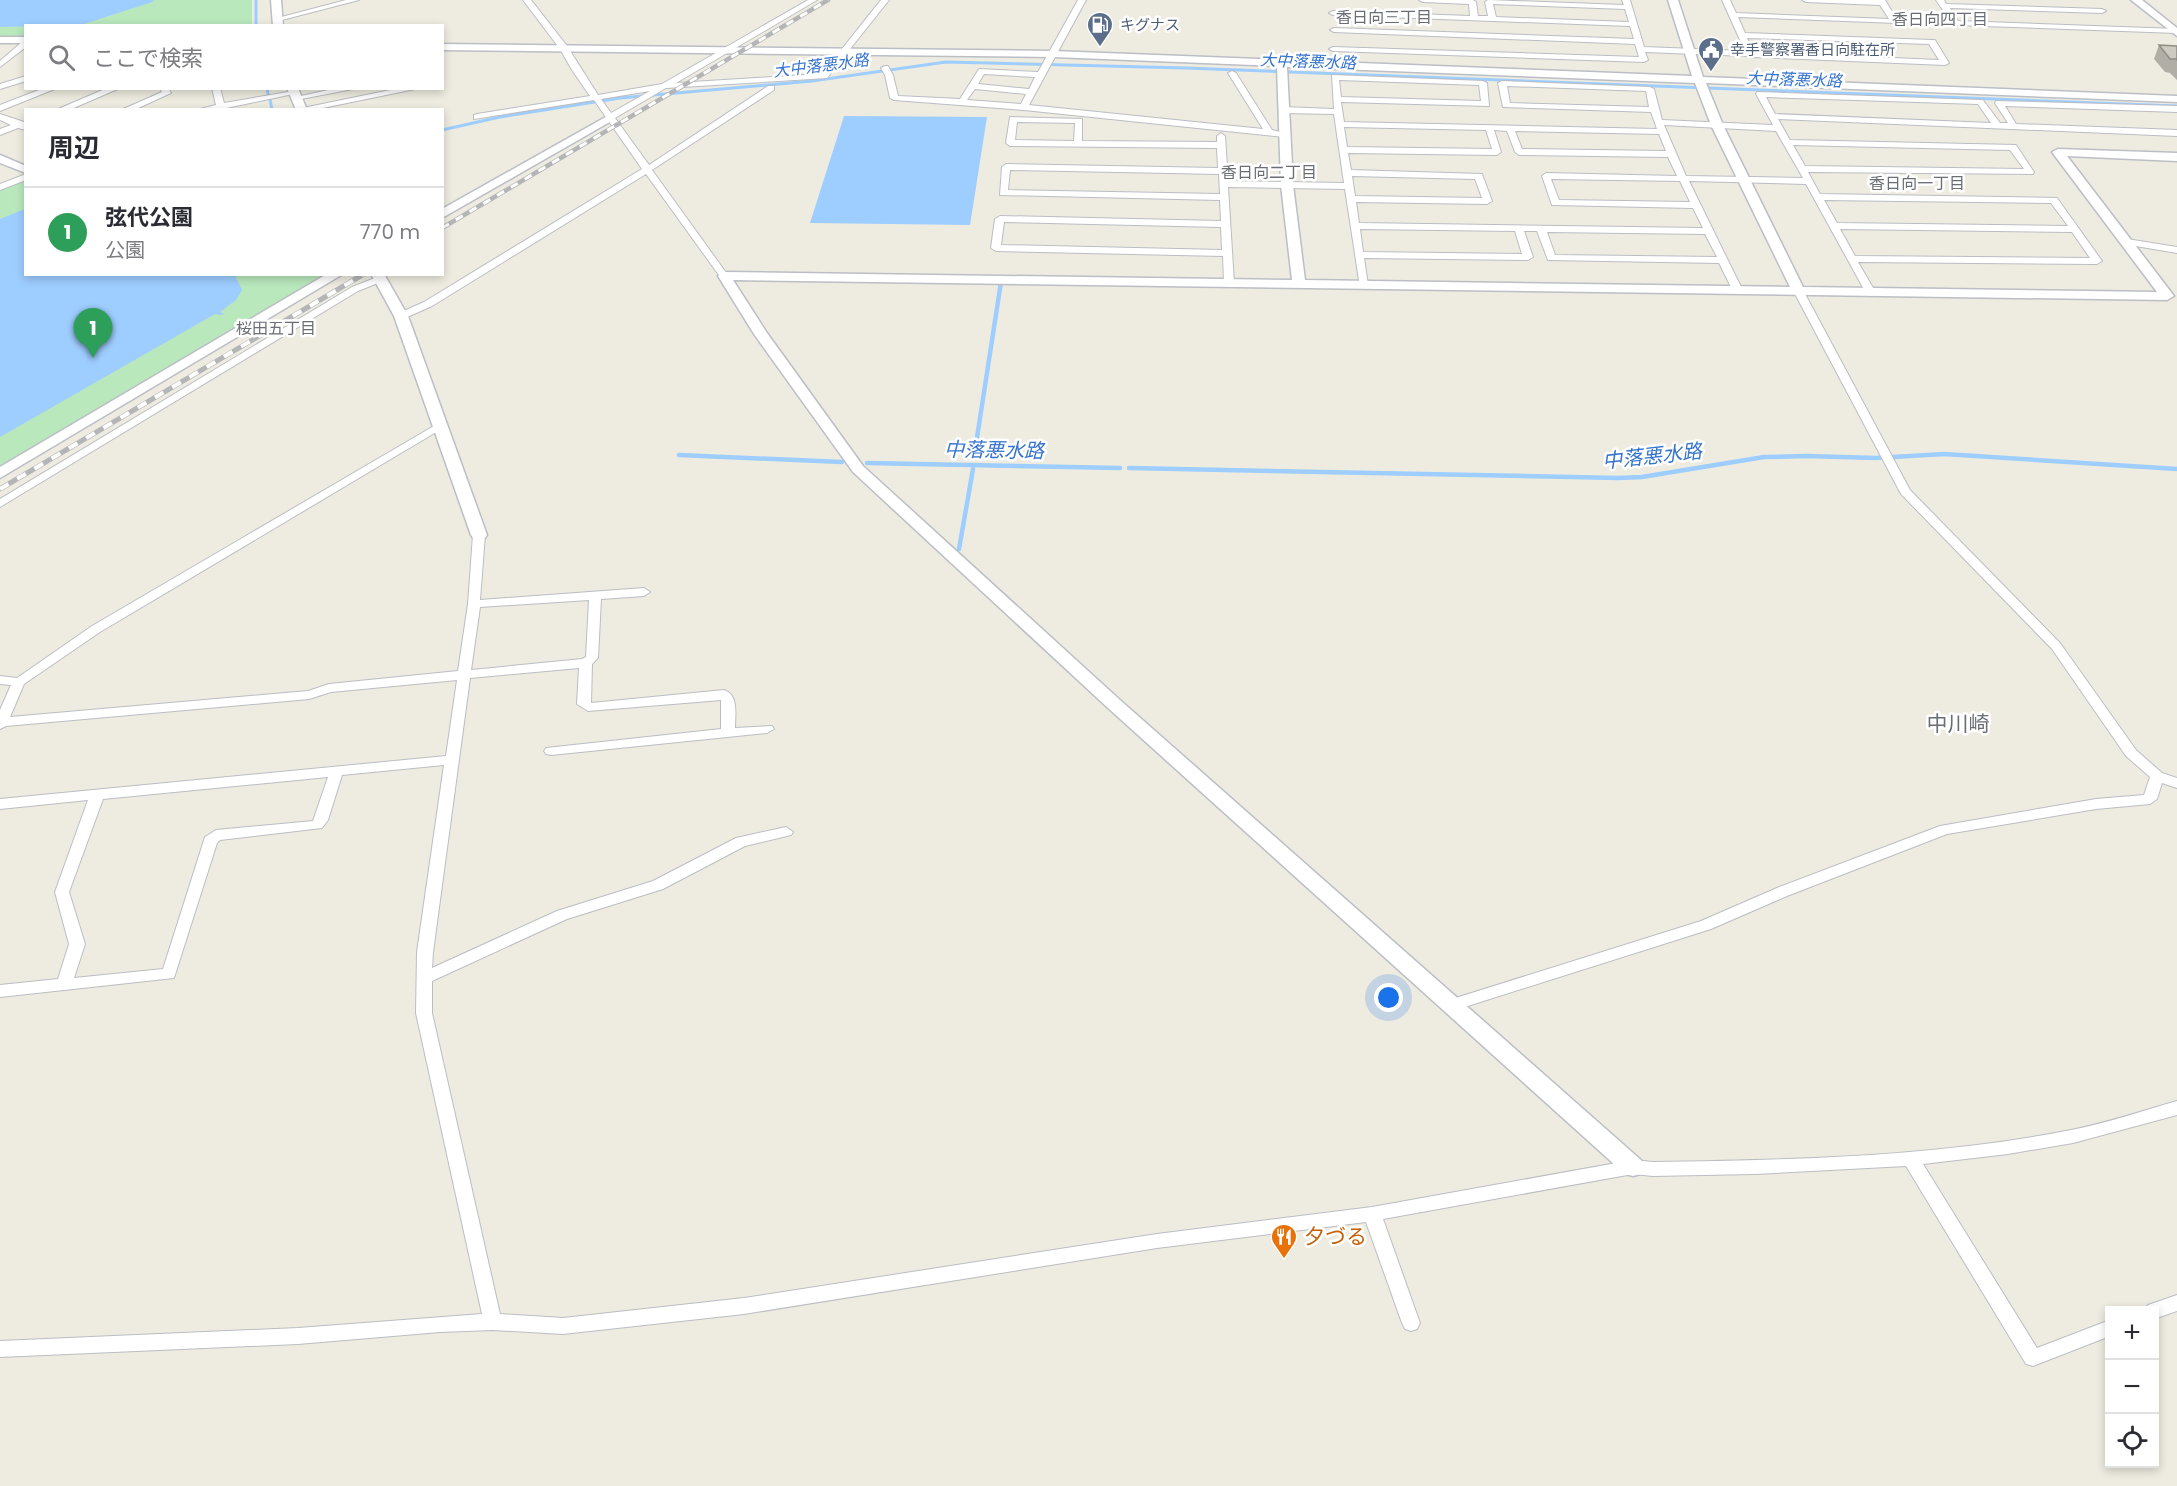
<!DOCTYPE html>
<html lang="ja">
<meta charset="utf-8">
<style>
body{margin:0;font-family:Poppins,"Noto Sans JP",sans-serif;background:#f7f7f7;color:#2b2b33}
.controls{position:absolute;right:18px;bottom:18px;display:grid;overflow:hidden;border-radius:0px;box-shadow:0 3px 9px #0003}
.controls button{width:54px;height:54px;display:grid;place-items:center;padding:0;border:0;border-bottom:2px solid #e1e1e2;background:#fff;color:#2b2b33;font:30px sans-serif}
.you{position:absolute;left:1389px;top:998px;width:21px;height:21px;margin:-15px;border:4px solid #fff;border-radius:50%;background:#1a73e8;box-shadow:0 0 0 9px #1a73e833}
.badge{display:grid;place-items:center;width:39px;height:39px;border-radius:50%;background:#d93025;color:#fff;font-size:20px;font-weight:700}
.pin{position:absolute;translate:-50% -50px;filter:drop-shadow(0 2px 3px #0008)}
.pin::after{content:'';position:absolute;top:32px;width:21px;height:18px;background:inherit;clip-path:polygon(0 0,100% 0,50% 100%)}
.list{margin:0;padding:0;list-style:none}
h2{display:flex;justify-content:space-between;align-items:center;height:78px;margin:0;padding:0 24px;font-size:26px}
h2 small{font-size:20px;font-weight:400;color:#7c7c81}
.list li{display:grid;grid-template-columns:39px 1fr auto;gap:18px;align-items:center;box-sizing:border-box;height:90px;padding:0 24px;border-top:2px solid #e1e1e2}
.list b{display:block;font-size:22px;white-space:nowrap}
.list p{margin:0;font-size:20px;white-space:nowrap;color:#7c7c81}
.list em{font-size:20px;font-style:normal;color:#7c7c81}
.icon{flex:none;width:33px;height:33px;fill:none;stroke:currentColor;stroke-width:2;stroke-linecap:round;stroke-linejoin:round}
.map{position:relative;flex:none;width:2177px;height:1486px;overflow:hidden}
.search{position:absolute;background:#fff;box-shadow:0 3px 9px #0003;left:24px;top:24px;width:420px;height:66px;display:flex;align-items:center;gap:15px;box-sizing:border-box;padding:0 21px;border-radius:0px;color:#7c7c81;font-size:22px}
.panel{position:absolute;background:#fff;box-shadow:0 3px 9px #0003;left:24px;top:108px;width:420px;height:168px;border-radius:0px}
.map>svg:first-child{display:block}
</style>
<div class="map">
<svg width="2177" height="1486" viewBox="0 0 2177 1486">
<rect width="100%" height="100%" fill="#eeece0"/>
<path fill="#b9e8bd" d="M0,0h252v25l-226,1 -1,10h-25z
M25,179l1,95 302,1 -328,191v-277z"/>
<path fill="#9ecdff" d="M0,0h152l3,1 -74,24 -81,2z
M844,116l143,1 -17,108 -160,-2z
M25,209l1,65 209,1 7,15 -6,10 -16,12 4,2 -3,1 -6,-1 -215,123v-218z"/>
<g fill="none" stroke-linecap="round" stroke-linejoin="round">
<path stroke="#9ecdff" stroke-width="3" d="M256,0v26
M267,88l1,6
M270,99l2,11
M442,130l58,-13 120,-19 192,-17 134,-19 240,6 991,38"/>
<path stroke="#9ecdff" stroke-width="4.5" d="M679,455l163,7
M974,457l27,-175
M867,463l253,5
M1129,468l490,10 23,-1 122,-20 43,-1 69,2 68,-4 233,15
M959,549l14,-80"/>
<defs>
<path id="street" d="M346,0h13l-81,21 -4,-2z
M523,0h8l36,46 31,49 64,-11 146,-84h9l-141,83 146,-9 59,-74h8l-62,78 -161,10 -51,30 34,47 119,-79h6v4l-122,80 75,104v4h-6l-75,-104 -214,132 -27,12h-8v-4l27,-12 218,-133 -48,-69 -120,19v-4l3,-1 113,-18 -18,-26 -12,-21zM650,91l-39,22 -10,-14z
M1078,0h8l-57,105 234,24 -35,-56 4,-2 4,2 36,57 16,4 -4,3 -260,-27 -130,-10 -4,-2 -5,-23 -4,-7 4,-2h3l5,9 5,21 62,3 19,-30 59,3zM984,74l51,3 -6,12 -51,-5zM975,89l51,5 -5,10 -54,-4z
M1419,0h54l3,2 2,14h10l-3,-14 3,-2 136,5 -2,-5h8l14,47 101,4 -23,-51h8l6,13 153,6 -9,-14 -74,-3 -4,-2h83l13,21 -1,2 -159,-6 7,16 187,7h3l14,23 -4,2 -190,-8 -4,1 -4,-2 -102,-4 3,8 -4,2 -311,-11 -4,-2 4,-2 306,10 -4,-13 -301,-12 -4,-2 4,-2 300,11 -4,-13 -297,-11 -4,-2 4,-2 137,5 -1,-12 -46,-2zM1493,4l132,5 4,13 -133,-5zM1747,38l182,6 10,16 -186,-8z
M1936,0h8l2,4 156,5 4,2 -4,2 -152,-5 8,13 219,8v4l-221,-8h-3z
M23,41h3v6l-26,20v-6z
M1332,75l151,6 4,2 2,23 -148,-4 3,20 313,7 -6,-17 -148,-5 -5,-24 4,-2 148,6 4,2 8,31 111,5 -17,-31 1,-2 223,8h3l17,23h8l-13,-20 1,-2 181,5v6l-172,-6 11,18 161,6v6l-399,-17 12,21 226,5 18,27 -1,2 -225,-2 12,22 237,4 45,63 -5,3 -239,-2 18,31 -5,3 -5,-3 -60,-109 -117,-3 54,110 -5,3 -5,-3 -14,-28 -171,-3 -11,-29h-13l9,26 -5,3 -164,-2 4,27 -8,2 -15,-98 -117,-2 6,96 -5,3 -5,-3 -1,-27 -227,-5 -5,-3 4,-29 5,-3 221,5 -1,-21 -220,-5 2,-28 4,-3 212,4 -1,-20 -207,-2 -4,-3 4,-26 72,2v22l135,1v-6l4,-3 4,3 3,45 116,2 -10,-69 -51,-1 -4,-3 4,-3 51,2zM1339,80l140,5 2,16 -140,-4zM1507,86l139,5 3,16 -139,-4zM1766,97l212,7 13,19 -216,-9zM1017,122l58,1 -1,18 -59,-1zM1664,125l112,6 27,47 -117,-2zM1344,127l142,3 6,19 -145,-2zM1494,130l13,1 8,21 4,3 149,2 9,19 -131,-3 -4,3 10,29 141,3 10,20 -344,-5 -3,-21 131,2 5,-3 -10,-27 -131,-4 -3,-17 149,2 4,-3zM1515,131l144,3 7,17 -144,-2zM1793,145l217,5 14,19 -219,-3zM1010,170l209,4 1,20 -212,-4zM1352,176l123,3 7,19 -127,-2zM1551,179l129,2 10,21 -131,-2zM1824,200l227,3 17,23 -231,-3zM1004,222l217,5 1,23 -221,-5zM1360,229l155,2 7,23 -159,-2zM1840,229l232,3 18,26 -235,-2zM1547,232l158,2 12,23 -162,-2z
M26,76v5l-26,8v-5z
M44,88h13l-57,23v-6z
M107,88h13l-51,22h-13z
M160,88h8l3,5 -37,17h-13l41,-18z
M212,88h8l4,15 70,-12 4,2 -81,17h-21l20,-5z
M337,88h21l-62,12 -4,-2z
M400,88h20l-107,22 -15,-1z
M0,114l24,8 2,8 -8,-2 -18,7v-6l11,-4 -11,-5z
M26,174v6l-26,10v-6z
M2127,239l50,8v6l-53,-9v-4z
M380,276l3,1v4l-25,10 -358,216v-8l352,-212z
M1799,289l5,3 106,198 150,153 76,107 26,23 15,5v10l-15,-5 -5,16 -7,5 -54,5 -149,25 -160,62 -76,33 -259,82 -6,-2 -2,-4 2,-4 255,-80 76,-33 163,-62 156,-27 48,-4 6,-18 -24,-21 -74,-107 -151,-155 -107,-202z
M439,423l4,1v4l-343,204 -76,52 -14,33 298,-26 21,-7 129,-13 10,-67 5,-69 6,-4 6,4 -5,65 164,-12 6,4 -6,4 -43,3 -3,59 -6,6 -1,39 133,-13c15,5 11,25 11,38l37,-2 2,3 -7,4 -216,22 -5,-1 -2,-3 2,-3 175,-19v-29l-133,11 -11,-7 2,-36 -109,10 -37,274 -1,16 125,-57 96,-30 83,-43 50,-11 7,5 -2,3 -46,11 -82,43 -96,30 -135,62v32l68,301 63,4 181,-20 413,-64 215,-27 261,-47 20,2c140,-2 281,-5 418,-32 36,-7 71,-19 106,-29v14l-104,28 -65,11 -85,10 114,184 73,-28v16l-77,30 -7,-2 -120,-198 -151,8 -102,2 -20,-2 -250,45 37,104 -3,6 -6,2 -6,-2 -3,-6 -36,-101 -209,26 -413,66 -181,20 -70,-4 -53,2 -142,12 -298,13v-16l298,-13 184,-14 -66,-301 1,-61 27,-187 -102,10 -14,45 -6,8 -102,12 -3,3 -43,135 -174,19v-12l58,-6 11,-35 -14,-52 33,-92 -88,9v-10l446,-43 11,-76 -126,12 -22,7 -303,27 -6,3v-19l11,-25 -11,-1v-8l17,2 75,-52zM589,600l-3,57 -4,2 -111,11 9,-63zM328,777l-15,44 -97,9 -11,7 -42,132 -89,9 11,-34 -16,-52 34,-93z
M2177,1295v16l-23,8v-9h-9l3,-5z"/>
<path id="secondary" d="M271,0h10l2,26h-10z
M1668,0h10l25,77 474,19v6l-471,-19 17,42 80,162 354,5 -105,-140 6,-3 119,4v8l-110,-5 107,140 -7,4 -1434,-20 34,53 96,133 257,234 521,460 3,7 -3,7 -8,2 -8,-2 -517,-466 -255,-236 -99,-138 -36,-58 6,-4 568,8 -11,-95 -4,-119 -224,-9 -611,-7v-6l611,7 639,25zM1287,67l408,16 16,42 79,162 -485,-7 -12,-95z
M2131,0h11l35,28v8z
M0,37h26v6h-26z
M287,88h11l9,22h-11z
M611,114l4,1v4l-173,99v-9z
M0,155l26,11v7l-26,-10z
M327,274h16l-343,204v-11z
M371,274h13l24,42 79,219 -2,3h-12l-2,-3 -77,-219z"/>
</defs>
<use href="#street" stroke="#bbbdc3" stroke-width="2"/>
<use href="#secondary" stroke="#bbbec5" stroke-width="3"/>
<use href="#street" fill="#fff" fill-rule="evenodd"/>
<use href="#secondary" fill="#fff" fill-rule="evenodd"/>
<defs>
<path id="rail-far1" d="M442,228l386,-228"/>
<path id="rail" d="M0,489l364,-215"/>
</defs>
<use href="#rail-far1" stroke="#b4b5b6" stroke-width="4.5"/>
<use href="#rail" stroke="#b4b5b6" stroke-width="5"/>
<use href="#rail-far1" stroke="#fff" stroke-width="3" stroke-dasharray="8" stroke-linecap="butt"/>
<use href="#rail" stroke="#fff" stroke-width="4" stroke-dasharray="10" stroke-linecap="butt"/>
</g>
<path fill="#b0aea6" d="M2159,45l18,1v34l-7,-7 -5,-1 -11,-13z"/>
<path fill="#cdcac1" stroke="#908d87" stroke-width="1.5" d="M2159,45l18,1v14l-1,-1h-6z"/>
<defs>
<symbol id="fuel-pin" viewBox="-11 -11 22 30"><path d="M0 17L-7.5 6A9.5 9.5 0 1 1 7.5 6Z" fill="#5c6f8a" stroke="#fff"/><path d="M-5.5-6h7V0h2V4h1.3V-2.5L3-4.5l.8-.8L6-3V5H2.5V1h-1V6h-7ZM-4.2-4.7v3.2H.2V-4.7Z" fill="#fff"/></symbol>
<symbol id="civic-pin" viewBox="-11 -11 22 30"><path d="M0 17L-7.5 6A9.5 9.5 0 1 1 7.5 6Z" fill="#5c6f8a" stroke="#fff"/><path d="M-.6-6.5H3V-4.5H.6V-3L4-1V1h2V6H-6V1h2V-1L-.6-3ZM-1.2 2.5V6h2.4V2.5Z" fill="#fff"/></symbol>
<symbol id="restaurant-pin" viewBox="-11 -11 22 30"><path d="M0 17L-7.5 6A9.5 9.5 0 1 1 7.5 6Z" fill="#e8710a" stroke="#fff"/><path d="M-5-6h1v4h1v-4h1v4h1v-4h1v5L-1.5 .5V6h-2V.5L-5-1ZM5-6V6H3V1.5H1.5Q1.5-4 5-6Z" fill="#fff"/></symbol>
</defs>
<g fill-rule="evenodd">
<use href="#fuel-pin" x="1085" y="10" width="30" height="40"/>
<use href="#civic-pin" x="1696" y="35" width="30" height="40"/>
<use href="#restaurant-pin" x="1269" y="1222" width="30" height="40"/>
</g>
<g text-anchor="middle" stroke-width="5" stroke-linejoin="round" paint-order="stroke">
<g font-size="15" fill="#4e5e75" stroke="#fff" text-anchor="start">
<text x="1120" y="30">キグナス</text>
<text x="1730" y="55">幸手警察署香日向駐在所</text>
</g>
<g font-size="16" fill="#6a6e75" stroke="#fff">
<text x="1384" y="23">香日向三丁目</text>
<text x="1940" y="25">香日向四丁目</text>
<text x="1269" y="178">香日向二丁目</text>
<text x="1917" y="189">香日向一丁目</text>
<text x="276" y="334">桜田五丁目</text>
</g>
<g font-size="16" font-style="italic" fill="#3674cd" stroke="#fff">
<text transform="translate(1308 61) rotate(2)" y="6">大中落悪水路</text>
<text transform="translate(821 65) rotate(-7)" y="6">大中落悪水路</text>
<text transform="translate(1794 79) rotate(2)" y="6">大中落悪水路</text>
</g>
<g font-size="20" font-style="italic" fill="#3674cd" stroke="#fff">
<text transform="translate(994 450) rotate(1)" y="7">中落悪水路</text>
<text transform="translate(1652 456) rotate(-6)" y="7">中落悪水路</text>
</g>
<g font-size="21" fill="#6a6e75" stroke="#fff">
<text x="1958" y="731">中川崎</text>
</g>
<g font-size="21" fill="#c56008" stroke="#fff" text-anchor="start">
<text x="1304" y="1244">夕づる</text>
</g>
</g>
</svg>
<div class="controls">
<button>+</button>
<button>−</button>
<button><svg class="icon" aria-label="locate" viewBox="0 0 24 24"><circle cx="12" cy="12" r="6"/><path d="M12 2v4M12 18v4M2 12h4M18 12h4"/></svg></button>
</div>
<div class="you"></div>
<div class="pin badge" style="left:93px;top:358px;background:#2e9e5b">1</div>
<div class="search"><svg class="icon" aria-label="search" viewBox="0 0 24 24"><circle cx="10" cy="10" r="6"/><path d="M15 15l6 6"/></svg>ここで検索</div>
<section class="panel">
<h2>周辺<small></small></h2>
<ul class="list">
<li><span class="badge" style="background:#2e9e5b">1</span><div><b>弦代公園</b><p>公園</p></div><em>770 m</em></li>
</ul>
</section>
</div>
